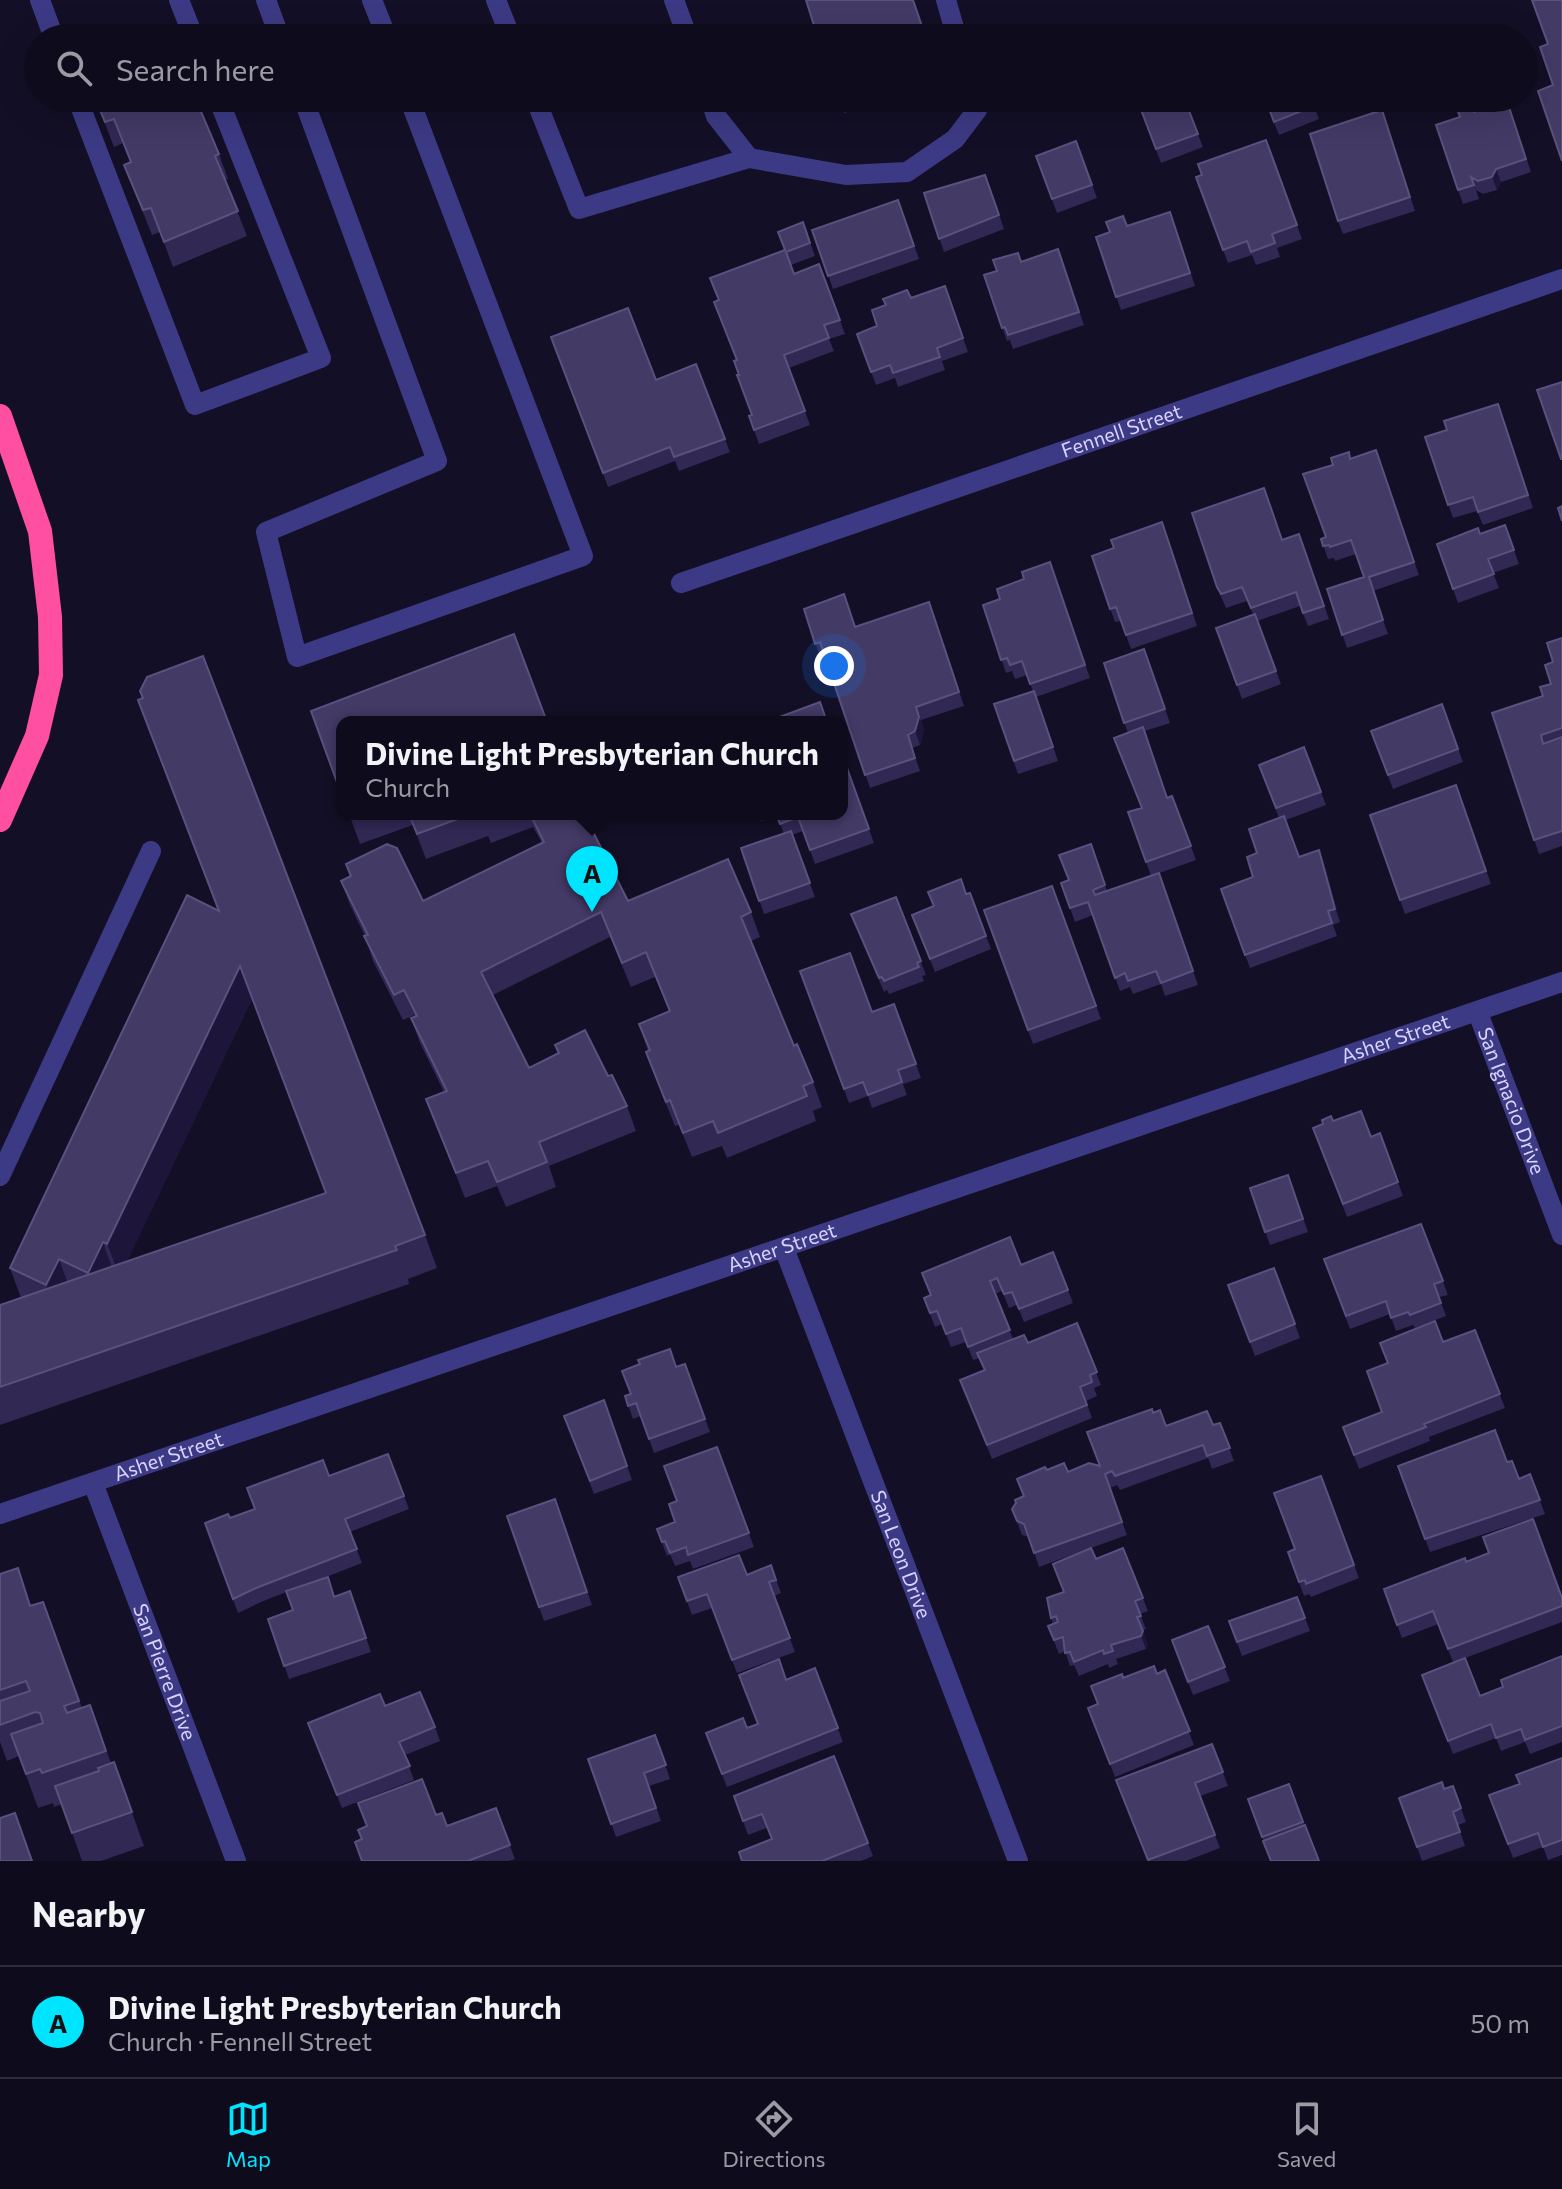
<!DOCTYPE html>
<meta charset="utf-8">
<style>
body{margin:0;font-family:Commissioner,sans-serif;background:#1c1929;color:#f1f3f6}
.you{position:absolute;left:834px;top:666px;width:28px;height:28px;margin:-20px;border:6px solid #fff;border-radius:50%;background:#1a73e8;box-shadow:0 0 0 12px #1a73e833}
.badge{display:grid;place-items:center;width:52px;height:52px;border-radius:50%;background:#00e5ff;color:#111;font-size:26px;font-weight:700}
.pin{position:absolute;translate:-50% -66px;filter:drop-shadow(0 2px 4px #0008)}
.pin::after{content:'';position:absolute;top:42px;width:28px;height:24px;background:inherit;clip-path:polygon(0 0,100% 0,50% 100%)}
.popup{position:absolute;left:336px;top:716px;width:512px;height:104px;box-sizing:border-box;display:grid;place-content:center;border-radius:16px;background:#0e0b1c;filter:drop-shadow(0 2px 6px #0005);font-size:26px;white-space:nowrap;color:#9b9ba3}
.popup b{font-size:30px;color:#f1f3f6}
.popup::after{content:'';position:absolute;left:50%;top:100%;margin-left:-16px;border:16px solid transparent;border-top-color:#0e0b1c}
.list{margin:0;padding:0;list-style:none}
h2{display:flex;justify-content:space-between;align-items:center;height:104px;margin:0;padding:0 32px;font-size:34px}
h2 small{font-size:26px;font-weight:400;color:#9b9ba3}
.list li{display:grid;grid-template-columns:52px 1fr auto;gap:24px;align-items:center;box-sizing:border-box;height:112px;padding:0 32px;border-top:2px solid #2e2b3b}
.list b{display:block;font-size:30px;white-space:nowrap}
.list p{margin:0;font-size:26px;white-space:nowrap;color:#9b9ba3}
.list em{font-size:26px;font-style:normal;color:#9b9ba3}
.icon{flex:none;width:44px;height:44px;fill:none;stroke:currentColor;stroke-width:2;stroke-linecap:round;stroke-linejoin:round}
.map{position:relative;flex:none;width:1562px;height:1861px;overflow:hidden}
.search{position:absolute;background:#0e0b1c;box-shadow:0 8px 32px #0002;left:24px;right:24px;top:24px;height:88px;display:flex;align-items:center;gap:20px;box-sizing:border-box;padding:0 28px;border-radius:44px;color:#9b9ba3;font-size:30px}
.sheet{height:216px;background:#0e0b1c}
nav{display:flex;justify-content:space-around;align-items:center;box-sizing:border-box;height:112px;border-top:2px solid #2e2b3b;background:#0e0b1c;font-size:22px;color:#9b9ba3}
nav a{display:grid;justify-items:center;gap:4px}
nav .on{color:#00e5ff}
.map>svg:first-child{display:block}
</style>
<div class="map">
<svg width="1562" height="1861" viewBox="0 0 1562 1861">
<rect width="100%" height="100%" fill="#130f26"/>
<g fill="none" stroke-linecap="round" stroke-linejoin="round">
<path stroke="#3d3a85" stroke-width="20" d="M40,0l14,38
M179,0l15,38
M266,0l14,38
M372,0l15,38
M496,0l15,38
M674,0l14,38
M946,0l11,38
M77,98l118,307 126,-47 -103,-260
M303,98l134,363 -171,71 31,125 286,-101 -174,-458
M535,98l44,111 170,-51 97,17 61,-3 48,-33 22,-29 -3,-12
M710,98l6,18 33,42
M0,1176l151,-325"/>
<g stroke="#3d3a85" stroke-width="20">
<path id="s1" d="M681,583l881,-304"/>
<path id="s2" d="M1478,1013l84,222"/>
<path id="s3" d="M784,1248l234,613"/>
<path id="s4" d="M93,1483l143,378"/>
<path id="s5" d="M0,1514l1562,-532"/>
</g>
<path stroke="#ff4fa3" stroke-width="24" d="M0,416l40,115 10,86 1,58 -14,61 -37,84"/>
</g>
<path fill="#312854" fill-rule="evenodd" d="M95,98l124,56 9,25 -3,1 22,56 -74,31 -13,-35 -8,3 -28,-70 6,-3 -7,-19 -9,4z
M839,98h20l3,10 -18,5z
M1184,98l19,49 -42,16 -21,-56z
M1264,98l50,8 5,13 -40,16z
M1393,98h26l-23,8z
M1507,101l24,71 -30,10 -4,8 -14,4 -7,-4 3,9 -16,5 -27,-79z
M1382,110l33,101 -72,23 -5,-13z
M1266,140l36,99 -25,9 3,9 -24,8 -4,-10 -24,8 -32,-86z
M1076,141l21,57 -40,15 -21,-57z
M985,175l19,54 -60,23 -20,-59z
M898,200l21,59 -86,30 -21,-59z
M803,222l12,34 -24,9 3,9 25,-10 26,70 -16,5 5,12 -45,17 21,57 -51,19 -10,-28 3,-1 -13,-40 -3,-15 -18,-60 -8,-22 74,-28z
M1175,225l20,61 -74,24 -25,-73 31,-11z
M1058,249l26,76 -71,24 -3,-9 -3,1 -23,-66z
M945,286l23,66 -26,9 3,9 -47,17 -3,-9 -19,7 -19,-51 20,-8 34,-28z
M551,337l105,43 40,-16 34,88 -51,19 -4,-10 -67,26z
M1498,404l35,104 -50,17 -6,-14 -24,7 -28,-81 22,-7z
M1376,450l43,125 -46,16 15,43 -41,14 -20,-59 37,-12 -8,-23 -21,7 -1,-3 -6,1 -7,-20 5,-2 25,-79z
M1505,525l14,39 -26,9 6,15 -41,15 -21,-59 43,-10z
M1299,534l30,85 -21,7 -8,-20 -43,15 24,63 -39,15 -26,-71 37,-14 -6,-13 -21,7 -9,-21 66,-47z
M1167,535l30,91 -66,23 -10,-28 -6,1 -23,-66z
M1050,562l40,116 -54,19 22,64 -40,13 -24,-70 39,-13 -6,-16 -12,4 -3,-8 -6,2 -23,-68 17,-6 24,-20z
M929,602l35,104 -43,14 3,10 -4,15 -8,3 8,23 -50,17 -45,-132 -5,1 -16,-48 51,18z
M1562,638v208l-23,8 -47,-141 51,-17 8,-12 2,-22z
M1144,649l26,74 -25,8 22,67 5,-2 24,64 -45,16 -5,-14 -5,-54 -13,-75 -24,-70z
M143,698l282,537 12,33 -29,11 1,5 -409,141v-120l21,-7 -11,-30 208,-357 -80,-211zM252,999l74,194 -199,68z
M1442,704l21,58 -70,27 -22,-58z
M1304,747l22,58 -40,15 13,37 25,6 16,59 -7,3 4,11 -87,32 -29,-79 32,-12 4,-24 22,-35 -20,-53z
M847,768l27,75 -59,21 -12,-33 -11,4 23,62 -51,17 -23,-66 43,-14 -7,-19 -16,6 -3,-7h84l2,-45z
M1456,785l35,99 -86,30 -35,-99z
M349,814h235l44,87 123,11 9,25 -9,4 43,105 19,36 9,25 -9,4 3,10 -89,37 -5,-12 -30,11 -13,-32 -4,1 -20,-49 -9,-25 2,-1 -9,-27 30,-13 -14,-34 -24,10 -21,-50 -117,58 36,73 29,-14 -3,-9 53,31 19,30 9,25 -87,35 7,21 -50,20 -9,-21 -32,12 -39,-99 18,-7 -24,-49 -9,-25 3,-1v-2l-11,5 -30,-59 -8,-25 -15,-31 -9,-24 9,-4 -4,-13 77,37 119,-58 -9,-16 -42,16 -3,-7 -62,23 -13,-34 -53,19z
M1091,844l16,47 52,-18 39,112 -33,11 -4,-12 -28,10 -3,-7 -10,4 -27,-76 -18,7 -14,-39 8,-2z
M1052,886l49,133 -68,25 -49,-134z
M970,893l21,56 -56,23 -23,-57z
M896,897l30,78 -4,1 2,5 -35,13 -2,-4 -3,2 -33,-78z
M800,971l72,41 22,-8 27,74 -18,6 4,11 -35,13 -4,-12 -19,7z
M1333,1121l38,16 9,-4 23,63 -56,21 -34,-89z
M1288,1175l20,57 -38,13 -20,-57z
M1421,1224l27,71 -9,2 7,19 -31,12 -2,-3 -17,6 -6,-17 -40,15 -26,-70z
M1021,1265l47,25 5,13 -49,19 -7,-17 -8,3 -7,-17 -7,3 18,45 15,4 49,-20 24,62 -7,3 3,8 -11,5 6,17 -100,41 -32,-79 24,-9 -5,-13 -6,2 -7,-18 -15,5 -9,-23 -7,3 -11,-29z
M1274,1268l26,70 -45,18 -27,-71z
M1475,1330l30,78 -76,29 1,4 -71,28 -16,-42 39,-15 5,-49 -7,-20 63,-1z
M685,1364l25,68 -56,21 -13,-37 -8,3 -8,-23 52,-29z
M604,1400l28,80 -38,14 -30,-78z
M1153,1413l13,13 47,-1 7,-2 14,38 -22,8 -4,-11 -88,32 -3,-5 -7,3 17,47 -88,32 -10,-30 -7,-2 -10,-26 11,-13 -6,-17 30,-9 21,2 32,-6z
M717,1447l37,100 -61,22 -3,-8 -15,5 -5,-12 -3,2 -10,-27 18,-7 2,-21z
M388,1454l21,55 -59,23 12,31 -54,21 26,12 16,-5 21,61 -82,27 -21,-60 25,-9 -7,-18 -25,10 -23,11 -33,-90 25,-5 25,-9 74,-33z
M1507,1462l12,17 11,-5 15,40 -115,38 -32,-86z
M1321,1476l38,102 -48,19 -2,-3 -5,2 -16,-44 7,-3z
M555,1499l37,106 -48,16 -37,-105z
M1123,1548l25,63 -8,3 6,15 -4,1 6,15 -2,4 -30,10 2,5 -9,4 -1,-4 -29,12 -5,-11 -4,1 -5,-15 -6,3 -11,-28 5,-2 -2,-6 12,-26 33,-33z
M1466,1562l96,36v24l-97,36 15,38 23,-9 59,-31v86l-32,12 -5,-12 -24,9 -5,-13 -43,16 -31,-79 31,-13 -15,-38 -36,14 -18,-49z
M771,1565l10,28 -7,3 21,56 -58,21 -25,-65 -20,7 -14,-38 69,-2z
M0,1574l31,31 12,-3 39,106 8,-3 21,58 3,-1 30,84 -43,15h-19l-20,-57 -8,3 -1,-4 -15,5 -19,-52 -12,5 -7,-19z
M1297,1597l13,34 -68,25 -13,-35z
M1208,1626l22,55 -37,14 -21,-55z
M815,1668l28,74 -116,45 -21,-54 41,-5 11,-4 28,-44z
M1165,1670l29,75 -79,32 -27,-69 10,-4 25,-26 34,-4z
M385,1706l50,21 5,14 -35,14 9,25 -72,28 -34,-85z
M655,1735l15,44 -21,7 12,35 -45,16 -28,-78z
M1212,1744l16,42 -28,10 20,52 -34,13h-38l-32,-81z
M834,1756l39,100 -12,5h-119l29,-22 -4,-11 -19,7 -14,-39z
M1562,1758v97l-14,5 -5,-13 -30,11 -24,-63 31,-11z
M1289,1784l16,41 -34,36 -23,-62z
M1453,1786l13,36 -8,3 7,21 -43,15 -5,-14 27,-58z
M496,1808l19,51 -6,2h-147l74,-46 11,11z"/>
<path fill="#1d163a" d="M1496,169l5,13 -4,8 -5,-13z
M916,707l8,23 -4,15 -5,-14z
M1319,850l5,13 16,59 -5,-13z
M240,966l12,33 -132,278 -13,-33z
M103,1242l12,34 -15,30 -12,-33z
M59,1259l12,33 -12,27 -13,-34z
M1143,1631l5,14 -2,4 -5,-13z"/>
<path fill="#433a66" stroke="#5a527e" stroke-width="2" d="M806,0h107l13,38h-108z
M1532,0h30v161l-24,-70 15,-6 -13,-38 8,-3z
M95,98h95l2,6 5,-2 22,52 -4,2 23,55 -74,31 -13,-34 -8,2 -19,-45 7,-3 -17,-43 -9,3z
M1163,98h21l14,36 -42,15 -16,-42z
M1265,98h46l3,8 -40,16z
M1453,98h16l5,14 33,-11 19,58 -30,10 -4,8 -14,4 -7,-4 3,8 -16,5 -22,-65 24,-8z
M1382,110l28,87 -72,24 -28,-87z
M1266,140l31,85 -25,9 3,9 -24,9 -4,-11 -24,9 -27,-73 6,-2 -4,-11z
M1076,141l16,44 -40,14 -16,-43z
M985,175l14,40 -60,24 -15,-46z
M898,200l16,46 -86,30 -16,-46z
M1170,212l20,61 -74,24 -20,-60 14,-5 -4,-10 17,-6 4,10z
M803,222l7,21 -24,9 8,22 25,-10 21,56 -16,5 5,13 -45,17 21,56 -51,19 -5,-14 3,-1 -15,-40h2l-5,-14 3,-1 -23,-58 5,-2 -9,-22 75,-28 -7,-18z
M1058,249l21,63 -71,23 -3,-8 -3,1 -18,-53 13,-4 -4,-11 25,-7 3,9z
M945,286l18,52 -26,10 3,9 -47,16 -3,-8 -19,7 -14,-38 20,-8 -5,-16 14,-5 -3,-6 24,-9 4,8z
M628,308l28,72 40,-16 29,75 -51,18 -4,-10 -67,26 -52,-136z
M1562,382v77h-1l-24,-69z
M1498,404l30,91 -50,17 -5,-15 -25,8 -23,-68 22,-7 -3,-9z
M1376,450l38,112 -45,15 14,43 -41,15 -15,-46 37,-12 -13,-37 -21,7 -1,-2 -6,1 -2,-7 5,-2 -23,-63 30,-9 -2,-7 18,-6 1,7z
M1264,488l18,52 17,-6 25,72 -21,7 -7,-21 -45,16 -9,-21 -21,7 -4,-7 -25,-74z
M1562,506v15l-4,-13z
M1162,522l30,91 -66,22 -10,-28 -6,2 -18,-53 22,-8 -3,-8z
M1505,525l9,25 -26,9 6,15 -41,15 -16,-45 41,-16 2,6z
M1050,562l35,103 -55,19 -8,-23 -12,4 -3,-7 -6,2 -18,-55 17,-6 -3,-10 27,-10 -2,-7z
M844,594l11,33 74,-25 30,90 -43,15 3,10 -4,14 -7,4 7,23 -50,17 -45,-133 -5,2 -11,-35z
M1255,614l21,57 -39,14 -21,-57z
M514,634l33,88h-205v74l-31,-85z
M1562,638v90l-21,7 2,9 19,-7v94l-28,9 -42,-127 51,-17 -3,-9 11,-3 -6,-19 8,-3 -6,-19z
M1144,649l21,60 -41,14 -20,-60z
M203,656l222,579 -30,11 2,4 -397,137v-82l326,-112 -86,-227 -133,278 -4,-2 -15,31 -29,-14 -13,26 -36,-17 177,-373 32,16 -81,-211 5,-2 -3,-7 7,-14z
M1034,691l19,56 -39,14 -20,-57z
M820,702l7,20h-61z
M1442,704l16,45 -70,26 -17,-44z
M1143,727l24,71 5,-2 19,50 -45,16 -18,-50 14,-4 -28,-70z
M1304,747l17,45 -45,16 -17,-43z
M842,764l2,5 3,-1 22,61 -59,21 -12,-33 -18,7 -4,-10h66z
M1456,785l30,86 -86,29 -30,-85z
M349,814h17l-15,5z
M409,814h62l-54,20z
M480,814h11l-9,4z
M530,814h54l44,87 100,-42 23,53 -10,5 53,129 3,-2 16,38 -10,4 4,10 -89,37 -5,-12 -30,12 -13,-33 -4,2 -20,-50 4,-2 -11,-26 31,-13 -24,-59 -24,11 -21,-51 -120,60 48,96 30,-15 -4,-8 30,-15 23,46 4,-1 15,31 -88,36 8,20 -50,20 -9,-21 -32,12 -30,-74 21,-8 -36,-73 6,-2 -13,-26 -10,5 -30,-59 4,-1 -27,-54 10,-5 -5,-12 41,-20 10,4 26,53 121,-59z
M1284,816l15,41 20,-7 16,59 -7,2 4,12 -87,32 -24,-66 32,-12 -6,-20 10,-4 -8,-24z
M791,831l19,52 -51,18 -18,-53z
M1091,844l14,41 -12,5 2,5 64,-22 34,98 -32,12 -5,-12 -28,10 -3,-8 -10,5 -27,-76 -18,6 -9,-25 8,-3 -10,-25z
M961,879l5,15 4,-1 16,43 -56,23 -18,-44 22,-9 -6,-14z
M1052,886l44,120 -68,24 -44,-120z
M896,897l25,64 -4,2 2,4 -35,14 -2,-4 -3,1 -28,-64z
M850,953l22,59 22,-8 22,60 -18,6 4,12 -34,13 -5,-13 -19,7 -44,-118z
M1361,1111l10,26 9,-4 18,49 -55,22 -30,-76 10,-4 -1,-4 9,-4 2,5z
M1288,1175l15,44 -38,13 -15,-44z
M1421,1224l22,57 -9,3 7,19 -31,12 -2,-3 -17,6 -5,-17 -40,15 -22,-57z
M1010,1237l11,28 32,-13 15,38 -49,19 -7,-17 -8,2 -7,-16 -7,3 20,49 -42,17 -7,-19 -15,6 -9,-23 -7,2 -6,-15 7,-3 -9,-22z
M1274,1268l21,56 -45,18 -22,-57z
M1435,1321l8,21 32,-12 25,64 -76,30 2,3 -72,28 -11,-28 39,-15 -15,-41 21,-8 -8,-20z
M1077,1323l20,49 -7,3 2,7 -12,5 7,18 -100,40 -27,-65 25,-10 -8,-17 47,-18 4,8z
M670,1349l6,18 9,-3 20,55 -56,20 -13,-36 -8,3 -3,-10 6,-2 -9,-23 18,-7 -2,-4z
M604,1400l23,66 -37,15 -26,-65z
M1152,1409l1,4 7,-3 6,16 41,-15 6,14 7,-2 10,25 -23,8 -4,-11 -88,31 -3,-5 -7,3 17,48 -88,31 -10,-29 -7,-3 -5,-12 4,-6 -1,-3 9,-4 -7,-17 28,-12 2,3 17,-7 4,9 21,-9 11,3 -13,-34z
M1495,1430l12,32 5,-1 7,18 11,-5 10,26 -115,39 -27,-73z
M717,1447l32,86 -61,22 -2,-8 -16,6 -5,-12 -3,1 -5,-13 18,-7 -6,-18 8,-3 -13,-35z
M388,1454l16,42 -59,23 12,30 -101,39 -23,11 -28,-76 23,-9 2,4 25,-9 -8,-21 76,-28 6,16z
M1321,1476l33,89 -48,19 -1,-4 -6,2 -11,-30 7,-3 -21,-56z
M555,1499l32,93 -48,15 -32,-91z
M1533,1519l29,79v8l-114,43 -15,-38 -36,14 -13,-36 81,-31 1,4 23,-9 -6,-16z
M1091,1548l5,11 27,-11 20,50 -8,3 6,15 -4,1 6,14 -2,5 -30,9 2,6 -9,3 -1,-4 -29,12 -4,-10 -5,1 -2,-16 -9,3 -6,-14 10,-4 -2,-6 -5,2 -4,-20 17,-6 -11,-28z
M739,1555l8,20 24,-10 5,15 -7,2 21,56 -58,22 -25,-66 -20,7 -9,-24z
M18,1568l12,38 13,-4 36,99 -15,5 3,7 23,-8 16,46 -64,22 -2,-4 -14,5 -15,-40 32,-11 -3,-10 -5,-1 -35,13v-24l30,-10 -4,-10 -26,9v-116z
M328,1577l6,20 16,-6 16,47 -82,28 -16,-47 25,-9 -7,-19z
M1297,1597l8,21 -68,24 -8,-21z
M1208,1626l17,41 -37,15 -16,-42z
M1562,1656v70l-37,14 -4,-11 -25,9 -5,-14 -43,17 -26,-66 43,-17 15,38 23,-9 -2,-7z
M779,1659l7,21 29,-12 23,60 -116,46 -16,-41 37,-15 4,10 11,-4 -19,-49z
M1154,1666l3,8 8,-4 25,61 -80,33 -22,-56 10,-4 -7,-18 31,-12 1,4z
M420,1692l15,35 -36,15 11,24 -73,29 -29,-72 72,-29 5,12z
M655,1735l11,30 -22,8 12,35 -45,16 -23,-65z
M1212,1744l11,28 -28,11 20,52 -67,25 -32,-80z
M834,1756l34,87 -46,18h-80l-3,-9 33,-13 -10,-25 -19,7 -9,-25z
M1562,1758v82l-19,7 -5,-14 -30,11 -19,-49 31,-11 -4,-9z
M114,1762l18,50 -60,21 -17,-47 44,-15 -1,-3z
M422,1779l14,36 6,-2 5,13 49,-18 14,37 -42,16h-106l-7,-19 7,-3 -4,-9 9,-4 -9,-23z
M1442,1782l2,7 9,-3 8,22 -8,4 7,20 -43,15 -18,-49z
M1289,1784l14,38 -41,15 -14,-38z
M15,1813l17,48h-32v-43z
M1305,1825l14,36h-48l-8,-20z"/>
<g text-anchor="middle" stroke-width="8" stroke-linejoin="round" paint-order="stroke">
<g font-size="20" fill="#d9d4ff" stroke="#130f26">
<text dy="7" stroke="none"><textPath href="#s1" startOffset="466">Fennell Street</textPath></text>
<text dy="7" stroke="none"><textPath href="#s5" startOffset="1474">Asher Street</textPath></text>
<text dy="7" stroke="none"><textPath href="#s2" startOffset="94">San Ignacio Drive</textPath></text>
<text dy="7" stroke="none"><textPath href="#s5" startOffset="826">Asher Street</textPath></text>
<text dy="7" stroke="none"><textPath href="#s5" startOffset="178">Asher Street</textPath></text>
<text dy="7" stroke="none"><textPath href="#s3" startOffset="328">San Leon Drive</textPath></text>
<text dy="7" stroke="none"><textPath href="#s4" startOffset="202">San Pierre Drive</textPath></text>
</g>
</g>
</svg>
<div class="you"></div>
<div class="pin badge" style="left:592px;top:912px">A</div>
<div class="popup"><b>Divine Light Presbyterian Church</b>Church</div>
<div class="search"><svg class="icon" aria-label="search" viewBox="0 0 24 24"><circle cx="10" cy="10" r="6"/><path d="M15 15l6 6"/></svg>Search here</div>
</div>
<section class="sheet">
<h2>Nearby<small></small></h2>
<ul class="list">
<li><span class="badge">A</span><div><b>Divine Light Presbyterian Church</b><p>Church · Fennell Street</p></div><em>50 m</em></li>
</ul>
</section>
<nav>
<a class="on"><svg class="icon" aria-label="map" viewBox="0 0 24 24"><path d="M3 6l6-2 6 2 6-2v14l-6 2-6-2-6 2zM9 4v14M15 6v14"/></svg>Map</a>
<a><svg class="icon" aria-label="directions" viewBox="0 0 24 24"><path d="M12 3l9 9-9 9-9-9zM9 14v-3h6M13 9l2 2-2 2"/></svg>Directions</a>
<a><svg class="icon" aria-label="saved" viewBox="0 0 24 24"><path d="M7 4h10v16l-5-4-5 4z"/></svg>Saved</a>
</nav>
